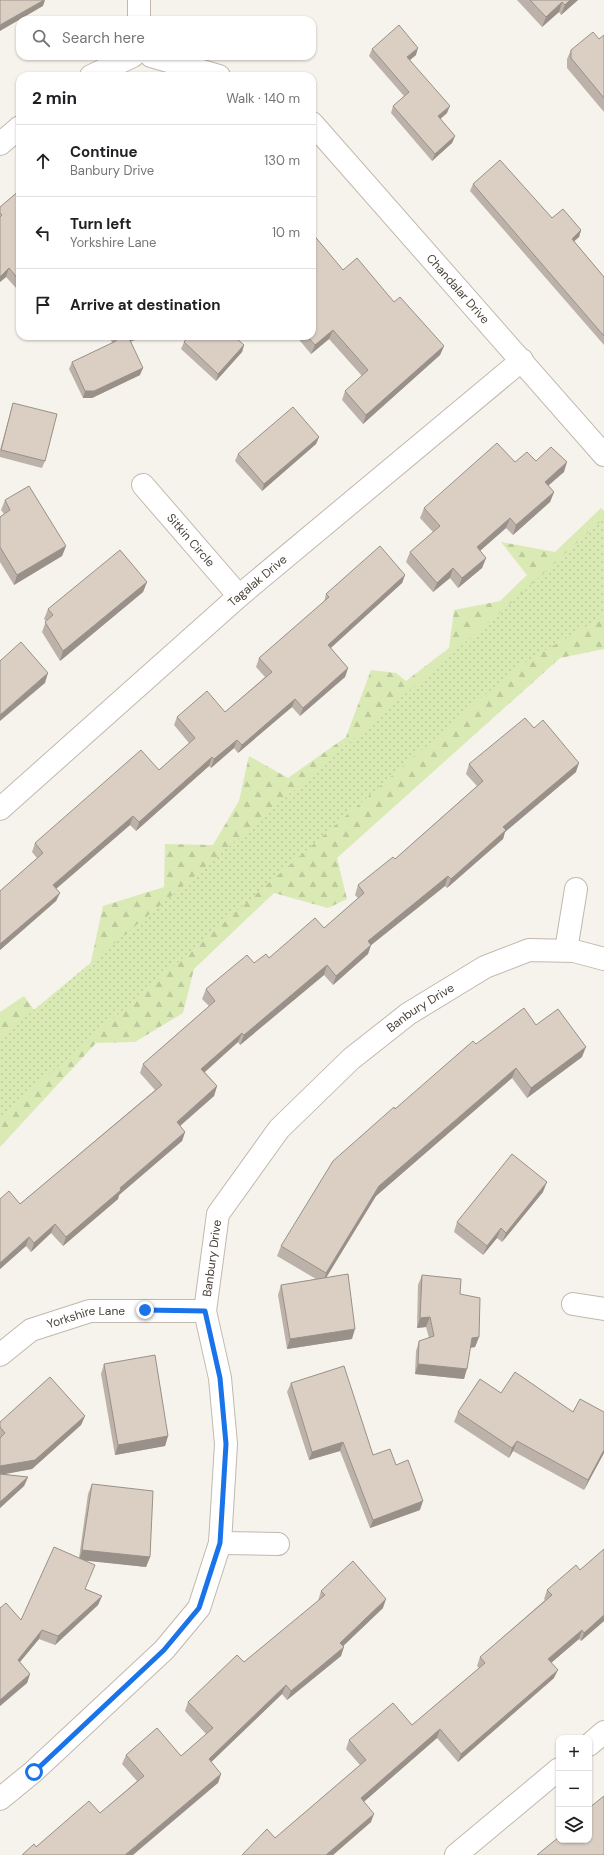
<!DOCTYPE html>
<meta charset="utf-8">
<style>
body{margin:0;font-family:"DM Sans",sans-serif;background:#f6f6f6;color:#202124}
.controls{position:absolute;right:12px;bottom:12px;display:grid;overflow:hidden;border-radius:8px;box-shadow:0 1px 3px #0004}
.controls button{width:36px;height:36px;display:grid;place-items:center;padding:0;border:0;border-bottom:1px solid #e0e0e0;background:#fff;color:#202124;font:20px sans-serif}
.stop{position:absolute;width:12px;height:12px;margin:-9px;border:3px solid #1a73e8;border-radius:50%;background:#fff}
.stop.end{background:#1a73e8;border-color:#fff;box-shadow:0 1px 4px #0008}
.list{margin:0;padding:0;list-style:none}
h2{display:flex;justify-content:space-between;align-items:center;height:52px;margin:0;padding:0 16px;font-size:17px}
h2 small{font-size:13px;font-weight:400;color:#757577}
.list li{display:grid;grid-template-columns:26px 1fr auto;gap:12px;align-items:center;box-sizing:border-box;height:72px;padding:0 16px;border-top:1px solid #e0e0e0}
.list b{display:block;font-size:15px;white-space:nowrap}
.list p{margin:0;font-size:13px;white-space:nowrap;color:#757577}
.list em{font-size:13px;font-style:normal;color:#757577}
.icon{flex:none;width:22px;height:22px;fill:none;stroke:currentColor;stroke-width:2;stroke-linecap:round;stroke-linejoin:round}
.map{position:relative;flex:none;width:604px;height:1855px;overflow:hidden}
.search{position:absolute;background:#fff;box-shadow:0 1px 3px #0004;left:16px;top:16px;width:300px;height:44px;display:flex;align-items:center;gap:10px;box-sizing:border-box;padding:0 14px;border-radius:12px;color:#757577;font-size:15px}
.panel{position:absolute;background:#fff;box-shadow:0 1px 3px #0004;left:16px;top:72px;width:300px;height:268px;border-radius:12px}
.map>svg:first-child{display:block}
</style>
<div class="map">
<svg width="604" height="1855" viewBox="0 0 604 1855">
<defs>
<pattern id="forest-firs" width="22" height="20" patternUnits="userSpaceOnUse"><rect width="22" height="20" fill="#d9eab5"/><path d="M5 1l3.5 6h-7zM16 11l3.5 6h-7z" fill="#bcca9c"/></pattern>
<pattern id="park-dots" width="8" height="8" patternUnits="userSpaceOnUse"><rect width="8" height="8" fill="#d9eab5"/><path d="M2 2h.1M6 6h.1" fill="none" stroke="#bcca9c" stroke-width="1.8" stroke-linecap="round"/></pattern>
</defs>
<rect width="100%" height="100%" fill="#f6f2ec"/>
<path fill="url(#forest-firs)" d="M601,508l3,3v138l-44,9 -223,200 10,41 -19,9 -54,-15 -80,76 -11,44 -48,29 -39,1 -96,104v-135l24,-16 40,56 23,-72 16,-74 61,-19 1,-43 48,1 26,-44 10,-45 39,22 58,-41 25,-67 25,3 10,8 43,-33 5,-38 46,-9 27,-26 -26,-33 54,10z"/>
<path fill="url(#park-dots)" d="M604,518v98l-87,51 -517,450v-79l175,-145 337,-291z"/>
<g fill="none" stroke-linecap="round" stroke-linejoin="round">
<defs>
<g id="street">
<path d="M139,0v20"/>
<path d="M151,56l68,20"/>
<path d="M91,76l42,-20"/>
<path id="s1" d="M312,123l292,332"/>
<path d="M0,144l20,-17"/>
<path id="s2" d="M143,485l96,111"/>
<path id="s3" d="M0,809l239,-213 283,-236"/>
<path d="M566,950l10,-61"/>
<path d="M573,1304l31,5"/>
<path id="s4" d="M0,1355l31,-25 59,-19h115"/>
<path d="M220,1543l58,1"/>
<path d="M589,1745l15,-13"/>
<path id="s5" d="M0,1799l33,-27 131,-122 35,-42 21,-65 6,-99 -6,-66 -15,-67 13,-97 61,-85 72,-70 57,-45 77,-47 44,-17 45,1 30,8"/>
<path d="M456,1855l103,-86"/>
</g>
</defs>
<use href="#street" stroke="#c2b8ae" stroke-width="24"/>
<use href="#street" stroke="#fff" stroke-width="22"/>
</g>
<path fill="#bcb2a9" d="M517,0h61l-17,15 -2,-3 -17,15z
M604,35v77l-37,-44v-9l4,-9 28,-11z
M372,49l44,6 -6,5 37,53 -7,6 15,17 -3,7 -20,18 -41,-48 2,-7 11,-10 -35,-40z
M473,184l108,46 -2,7 -5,4 30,36v68l-134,-154z
M20,190v95l-4,3 -10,-11 -6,5v-75z
M343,270l51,32 50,44 -4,9 -77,69 -21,-24 3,-9 17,-15 -33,-37 -18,15 -15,-18h16z
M110,336h36l-16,6 10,33 -48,23h-9l-14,-29 3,-7 40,-19z
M184,342l60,3 -2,7 -26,29 -35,-32z
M13,403l32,58 -3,7 -42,-11v-7l11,-40z
M319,437l-3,7 -54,47 -27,-30 3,-7z
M536,461l28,11 -16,13 6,7 -4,10 -37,33 -7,-7 -26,23 6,7 -4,10 -24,20 -8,-10 -17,14 -27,-30 4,-10 23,-20 -13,-14 4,-10 91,-46z
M5,500l61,46 -4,10 -48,29 -14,-23v-45l4,-3 -3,-4z
M405,575l-3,8 -71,65 17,20 -3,9 -45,39 -8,-9 -54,46 -4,-5 -23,20 -2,-2 -73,65 -6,-6 -74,64 4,4 -4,8 -56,49v-59l37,-33 -5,-6 3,-9 124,-73 30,-27 -15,-18 3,-8 48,-5 40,-35 -9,-10 3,-9 65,-56 2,-8z
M147,582l-4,10 -83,69 -18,-29 4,-11 -2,-2 4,-10z
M534,728l42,44 -71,60 -2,7 -56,49 -2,-2 -74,59 -3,9 -35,31 -9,-10 -84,70 -2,-3 -33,30 12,14 -3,10 -34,30 5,6 -3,9 -63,54 -1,4 -55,47 -12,-13 -20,19 -5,-6 -26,23v-70l20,5 135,-114 -15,-17 3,-9 66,-58 -7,-7 4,-10 48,-26 15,-5 55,-30 34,-30 -3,-3 3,-10 37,-26 82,-73 -11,-12 3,-10z
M536,1025l46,32 -55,41 -15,-20 -136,118 -50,81 26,62 -65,10 -9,-54 3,-10 35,-6 -39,-23 4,-10 114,-137 81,-65z
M543,1192l-41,50 -5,-4 -14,17 -29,-23 3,-10z
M422,1275l38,19 19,43 -4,10 -5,1 -6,31 -49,-5 1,-23 3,-10 10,-3 -3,-11 -9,1 1,-43z
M104,1364l64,72 -3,10 -50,9 -14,-81z
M291,1383l82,72 23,10 24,45 -50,18 -30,-77 -31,9 -22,-68z
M501,1393l72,19h31v41l-20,37 -71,-39 -4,7 -55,-36 4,-10z
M85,1416l-4,9 -49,44 -29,5 25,3 -4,9 -24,22v-86z
M92,1484l58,73 -4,10 -61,-7v29l17,7 -4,9 -43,40 -16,-6 -19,23 10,12 -3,9 -27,23v-98l21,12 58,-62 9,-64z
M604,1549v72l-23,20 -2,-2 -28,24 3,15 -96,84 -21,-24 -73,63 7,21 -38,33h-91l33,-17 85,-73 -14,-16 3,-9 63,-15 67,-57 -2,-2 3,-9 65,-57 -1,-1 3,-9 33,-20z
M321,1591l62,17 -40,38 -2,10 -54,44 -5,-6 -71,68 10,12 -3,9 -182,64 64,-34 37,-32 -15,-17 4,-9 55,1 25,-22 -21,-23 3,-9 56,-40 74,-61z"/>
<path fill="#999189" d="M44,0h1l-2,6 -43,25v-6z
M570,0h8l-17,15 4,-10z
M562,2l-3,10 -17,15 4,-10z
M418,48l-2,7 -11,9 2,-7z
M450,106l-3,7 -11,10 2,-7z
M455,136l-3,7 -20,18 3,-7z
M581,230l-2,7 -10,9 3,-7z
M9,268l-3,9 -6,5v-5z
M19,280h1v5l-4,3z
M333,330l-4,9 -18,15 4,-9z
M128,336h18l-21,7z
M244,345l-2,7 -26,29 2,-7z
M444,346l-4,9 -77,69 3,-9z
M143,368l-3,7 -48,23h-9l2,-7z
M319,437l-3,7 -54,47 2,-7z
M567,462l-3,10 -23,20 4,-10z
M554,492l-4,10 -37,33 3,-10z
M510,518l-4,10 -33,29 4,-10z
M66,546l-4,10 -48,29 3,-10z
M486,558l-4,10 -24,20 4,-10z
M453,568l-3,10 -17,14 4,-9z
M405,575l-3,8 -77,70 3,-8z
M147,582l-4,10 -83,69 3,-10z
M348,668l-3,9 -45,39 3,-8z
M48,673l-3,10 -45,38v-6z
M295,699l-3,8 -54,46 4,-8z
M237,740l-3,8 -23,20 3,-9z
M212,757l-3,9 -73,65 3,-9z
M579,763l-3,9 -71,60 -2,7 -56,49 4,-9 52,-52z
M133,816l-3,9 -80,69 3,-9z
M448,876l-3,10 -80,64 3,-9z
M60,893l-4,8 -56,49v-6z
M371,945l-3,9 -35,31 3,-9z
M327,965l-3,10 -84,70 4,-10z
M242,1033l-4,9 -40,36 3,-9z
M586,1047l-4,10 -55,41 4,-10z
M516,1068l-4,10 -136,118 -53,87 3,-10 53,-87z
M217,1086l-3,10 -41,36 4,-10z
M185,1132l-3,9 -63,54 -1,4 -55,47 3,-9 54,-49z
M547,1182l-4,10 -41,50 4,-9z
M55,1224l-4,9 -20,19 3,-9z
M501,1228l-4,10 -14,17 4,-9z
M29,1237l-3,9 -26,23v-6z
M430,1317l-4,10 -9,1 3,-10z
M355,1329l-3,10 -65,10 3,-10z
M479,1337l-4,10 -7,1 4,-10z
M418,1364l49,5 -3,10 -49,-5z
M85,1416l-4,9 -49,44 -32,6v-9z
M168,1436l-3,10 -50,9 3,-10z
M517,1441l-4,10 -4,7 3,-10z
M343,1442l-3,9 -31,9 3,-8z
M604,1450v3l-20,37 4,-10z
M28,1477l-4,9 -24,22v-6z
M423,1501l-3,9 -50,18 3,-8z
M82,1550l68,7 -4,10 -67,-7z
M102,1596l-4,9 -43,40 3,-9z
M386,1599l-3,9 -46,44 3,-9z
M604,1615v6l-23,20 3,-8z
M42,1630l-3,9 -25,30 4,-9z
M582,1630l-3,9 -34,29 3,-9z
M344,1647l-3,9 -54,44 4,-9z
M558,1670l-4,8 -96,84 3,-8z
M30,1674l-3,9 -27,23v-6z
M286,1685l-4,9 -77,74 4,-9z
M440,1729l-3,9 -79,69 3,-9z
M221,1774l-3,9 -85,72h-8z
M374,1814l-3,8 -38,33h-7z"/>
<path fill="#dbcfc4" stroke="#999189" d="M0,0h44l-44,25z
M530,0h40l-5,5 -3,-3 -16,15z
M399,25l19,23 -11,9 43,49 -12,10 17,20 -20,18 -42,-48 16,-14 -37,-43z
M593,32l6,7 5,-4v63l-33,-40v-8z
M500,160l52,58 11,-9 18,21 -9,9 32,38v59l-131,-152z
M20,190v90h-1l-10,-12 -9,9v-60l2,-2 -2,-2v-6z
M312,233l31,37 14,-12 37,44 6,-5 44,49 -78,69 -21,-24 23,-21 -35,-40 -18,15 -8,-9h5z
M114,336h15h-1l15,32 -49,23h-9l-13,-29 44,-21z
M189,336h45l10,9 -26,29 -34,-32z
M13,403l44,11 -12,47 -44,-11z
M293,407l26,30 -55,47 -26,-30z
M497,443l18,19 12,-10 9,9 15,-14 16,15 -22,20 9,10 -38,33 -6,-7 -33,29 9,11 -24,20 -9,-10 -16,15 -27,-31 30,-26 -16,-18z
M29,486l37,60 -49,29 -17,-28v-30l10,-7 -5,-10z
M380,546l25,29 -77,70 20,23 -45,40 -8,-9 -53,46 -5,-5 -23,19 -2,-2 -73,65 -6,-6 -80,69 7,8 -60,51v-53l43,-38 -8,-10 106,-93 18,20 36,-32 -18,-21 30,-26 18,21 47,-40 -13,-14 70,-61 -3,-3z
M120,550l27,32 -84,69 -18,-29 8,-7 -5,-6z
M21,642l27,31 -48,42v-54z
M525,718l9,10 9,-8 36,43 -76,64 3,3 -55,49 -3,-3 -80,65 3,4 -35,31 -9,-11 -83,70 -2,-2 -41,36 16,17 -40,36 8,10 -65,56 1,2 -55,47 -11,-13 -21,19 -5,-6 -29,26v-64l9,-8 11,13 142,-119 -19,-21 72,-63 -9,-12 41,-34 7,8 12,-9 3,4 46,-40 9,10 40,-35 -6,-8 35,-28 2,2 88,-78 -14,-17z
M524,1008l12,17 22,-16 28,38 -55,41 -15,-20 -137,118 -53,87 -45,-27 52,-85 61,-54 1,2 78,-68 3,3z
M512,1154l35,28 -41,51 -5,-5 -14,18 -30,-24z
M348,1274l7,55 -65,10 -9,-54z
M422,1275l39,4 -1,15 20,4 -1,39 -7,1 -5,31 -49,-5 1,-23 15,-5 -4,-19 -10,1z
M155,1355l13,81 -50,9 -14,-81z
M344,1366l29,89 17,-6 6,16 12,-5 15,41 -50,19 -30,-78 -31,10 -21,-69z
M515,1372l58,40 7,-13 24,13v38l-16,30 -71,-39 -5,7 -54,-36 22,-33 21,14z
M50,1377l35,39 -50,44 -35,6v-28l5,-5 -5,-6v-5z
M0,1474l28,3 -28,25z
M92,1484l61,7 -3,66 -68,-7z
M54,1547l41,18 -10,24 17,7 -44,40 -16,-6 -24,30 12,14 -30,26v-92l6,-5 15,17z
M604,1549v66l-20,18 -2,-3 -34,29 10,11 -97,84 -21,-25 -79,69 13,16 -48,41h-84l25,-26 8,9 91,-78 -17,-20 44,-37 19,22 73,-62 -5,-6 72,-62 -5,-5 29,-25 4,5z
M353,1561l33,38 -46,44 4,4 -53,44 -5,-6 -77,74 12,15 -96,81h-103l12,-11 2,3 53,-46 11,12 44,-37 -18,-21 31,-27 24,28 32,-28 -25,-26 49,-47 7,7 81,-67 -4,-4z
M604,1796v59h-67l22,-18v3h30v-32z"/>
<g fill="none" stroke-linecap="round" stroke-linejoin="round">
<path stroke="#1a73e8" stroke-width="5" d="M34,1772l130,-122 35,-42 21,-65 6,-99 -6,-66 -15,-67 -60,-1"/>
</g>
<g text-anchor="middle" stroke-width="4" stroke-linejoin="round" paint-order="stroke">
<g font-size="12" fill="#4b4239" stroke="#fff">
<text dy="4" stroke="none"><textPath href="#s1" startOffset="221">Chandalar Drive</textPath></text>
<text dy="4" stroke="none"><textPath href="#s2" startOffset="73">Sitkin Circle</textPath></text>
<text dy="4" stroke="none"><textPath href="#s3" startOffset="344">Tagalak Drive</textPath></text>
<text dy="4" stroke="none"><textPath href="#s5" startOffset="968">Banbury Drive</textPath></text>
<text dy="4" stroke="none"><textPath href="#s5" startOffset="632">Banbury Drive</textPath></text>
<text dy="4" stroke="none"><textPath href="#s4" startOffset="97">Yorkshire Lane</textPath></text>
</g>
</g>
</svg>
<div class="controls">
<button>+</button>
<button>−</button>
<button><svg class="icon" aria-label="layers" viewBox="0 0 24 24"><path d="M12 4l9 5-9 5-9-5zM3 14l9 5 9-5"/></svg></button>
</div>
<div class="stop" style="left:34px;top:1772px"></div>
<div class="stop end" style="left:145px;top:1310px"></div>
<div class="search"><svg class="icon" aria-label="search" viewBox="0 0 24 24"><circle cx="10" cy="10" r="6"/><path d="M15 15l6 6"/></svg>Search here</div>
<section class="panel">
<h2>2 min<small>Walk · 140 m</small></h2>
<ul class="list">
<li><svg class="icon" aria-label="ahead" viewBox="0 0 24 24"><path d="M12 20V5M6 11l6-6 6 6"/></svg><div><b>Continue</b><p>Banbury Drive</p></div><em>130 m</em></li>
<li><svg class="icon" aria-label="left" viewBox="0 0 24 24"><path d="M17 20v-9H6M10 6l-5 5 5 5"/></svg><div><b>Turn left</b><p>Yorkshire Lane</p></div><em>10 m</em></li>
<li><svg class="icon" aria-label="arrive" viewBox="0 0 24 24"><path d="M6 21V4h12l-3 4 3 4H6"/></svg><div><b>Arrive at destination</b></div></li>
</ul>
</section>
</div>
